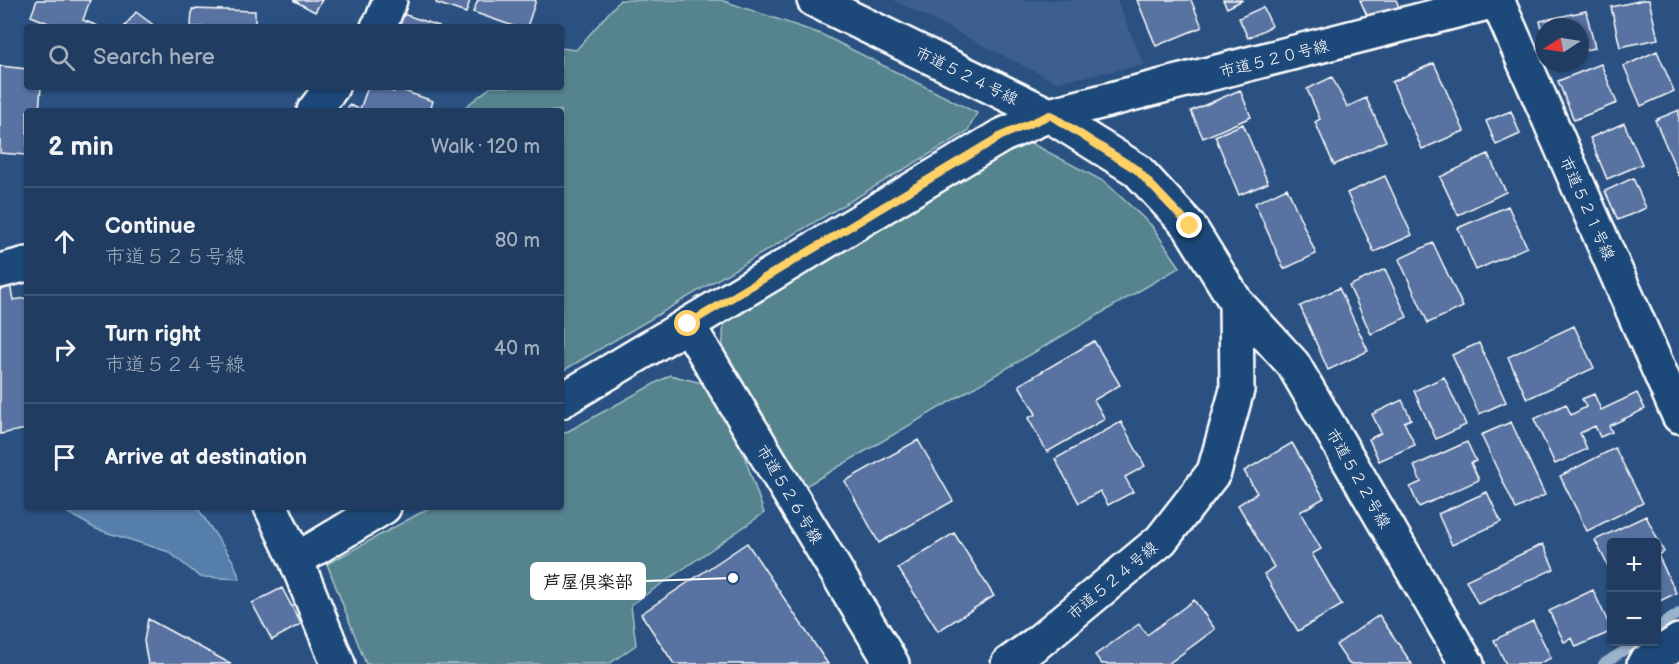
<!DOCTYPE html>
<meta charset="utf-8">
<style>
body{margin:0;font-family:"Balsamiq Sans","Klee One",sans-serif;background:#2d486a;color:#f1f3f6}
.controls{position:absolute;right:18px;bottom:18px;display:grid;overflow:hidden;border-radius:6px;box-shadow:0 2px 4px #0004}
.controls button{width:54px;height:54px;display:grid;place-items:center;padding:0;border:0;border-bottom:2px solid #3d5676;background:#203d61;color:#f1f3f6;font:30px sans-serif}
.compass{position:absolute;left:1535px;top:18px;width:54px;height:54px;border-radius:50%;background:#203d61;box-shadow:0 2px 4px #0004;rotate:258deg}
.stop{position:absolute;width:18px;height:18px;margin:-14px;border:4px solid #ffd166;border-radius:50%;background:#fff}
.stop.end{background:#ffd166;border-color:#fff;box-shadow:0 2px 6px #0008}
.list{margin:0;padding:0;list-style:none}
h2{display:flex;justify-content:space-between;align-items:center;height:78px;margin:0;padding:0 24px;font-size:26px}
h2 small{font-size:20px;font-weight:400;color:#a2aebd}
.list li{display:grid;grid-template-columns:39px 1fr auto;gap:18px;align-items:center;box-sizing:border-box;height:108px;padding:0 24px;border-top:2px solid #3d5676}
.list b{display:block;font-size:22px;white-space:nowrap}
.list p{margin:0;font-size:20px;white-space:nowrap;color:#a2aebd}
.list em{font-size:20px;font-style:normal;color:#a2aebd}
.icon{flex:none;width:33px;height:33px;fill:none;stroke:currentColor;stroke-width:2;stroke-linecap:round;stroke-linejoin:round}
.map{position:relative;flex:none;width:1679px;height:664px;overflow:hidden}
.search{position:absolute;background:#203d61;box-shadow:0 2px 4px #0004;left:24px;top:24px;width:540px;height:66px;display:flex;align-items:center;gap:15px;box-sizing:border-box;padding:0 21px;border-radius:6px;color:#a2aebd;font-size:22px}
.panel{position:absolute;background:#203d61;box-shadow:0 2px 4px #0004;left:24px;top:108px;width:540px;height:402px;border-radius:6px}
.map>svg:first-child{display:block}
</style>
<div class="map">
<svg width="1679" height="664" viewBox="0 0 1679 664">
<rect width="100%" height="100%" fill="#2a5181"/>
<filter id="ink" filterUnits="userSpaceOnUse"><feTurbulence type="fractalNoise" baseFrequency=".0167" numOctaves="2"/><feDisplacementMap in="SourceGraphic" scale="12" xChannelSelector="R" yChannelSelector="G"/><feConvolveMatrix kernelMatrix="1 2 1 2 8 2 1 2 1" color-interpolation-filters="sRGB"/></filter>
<g filter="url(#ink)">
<path fill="#3c5e8d" d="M893,0h224l27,65 -88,17z"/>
<path fill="#54848e" stroke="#aac2c6" stroke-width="1.5" d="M620,0h101l100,34 156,79 -10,19 -406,240v-261h-101l31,-24h70v-39l15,2z
M1020,143h11l74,39 46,43 29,42 -381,223 -77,-127 2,-48z
M670,375l51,13 43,125 -133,92 5,40 -27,19h-243l-39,-100 104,-57h130v-72z"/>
<path fill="#557faa" stroke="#99b2cc" stroke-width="1.5" d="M58,507h139l36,54 7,18 -40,-2 -31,-25 -73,-23z"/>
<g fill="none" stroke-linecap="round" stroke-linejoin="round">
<path stroke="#99b2cc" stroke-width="10" d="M1656,628l23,-15
M1603,664l34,-22"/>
</g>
<path fill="#5972a1" stroke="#fff" stroke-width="1.5" d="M37,0h53l-7,20 17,7h-48l1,-2 -22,-9z
M293,0h29l-7,12z
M437,0h33l-4,13 -30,-10z
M478,0h58l-9,27h-11l-43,-15z
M1137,0h54l11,27 -46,19z
M1223,0h20l-16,8z
M1360,0h36l3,7 -30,13z
M1643,0h6l9,39 -38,8 -9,-40z
M1263,7l9,19 -24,12 -9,-20z
M192,9l63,2v16h-64z
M1586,11l9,37 -15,3v-24h-36v13l-4,-19z
M136,12l20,15h-32z
M403,14l36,12v1h-40z
M1657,51l17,40 -33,15 -17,-40z
M1434,63l30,68 -42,18 -30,-67z
M1601,64l16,39 -43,17 -16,-39z
M0,66l27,3v18h14l-2,24h-12v44l-27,-2z
M1332,77l15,30 19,-9 20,43 -52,24 -19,-43 5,-3 -13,-30z
M368,87h10l16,5 1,-4 38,13 -3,10h-83l2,-6 11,4z
M1240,90l11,27 -48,21 -12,-27z
M1679,110v66l-24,-56z
M1511,111l9,23 -24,11 -10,-24z
M1624,123l18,41 -35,15 -17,-41z
M1243,124l25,59 -29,12 -24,-59z
M1488,154l18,38 -48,23 -18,-38z
M1385,176l27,59 -38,17 -27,-59z
M1633,178l13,30 -28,12 -13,-29z
M1287,188l29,66 -32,15 -29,-66z
M1508,206l19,41 -51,23 -18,-42z
M1433,243l30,64 -35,16 -29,-64z
M1385,269l22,48 -36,17 -22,-48z
M10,284l3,16 14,-2v131l-27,5v-148z
M1339,288l29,63 -40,19 -28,-64z
M1574,326l20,42 -67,31 -19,-42z
M1094,341l26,44 -26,15 11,19 -58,33 -19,-34 8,-4 -17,-29z
M1479,343l27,59 -27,12 -27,-59z
M1444,377l22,48 -30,14 -22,-48z
M1637,393l8,16 -36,17 3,6 -12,5 -5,-11 -15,7 7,16 -32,15 -21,-45 32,-15 5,11 15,-8 -4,-8 12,-5 7,16z
M1402,400l9,19 -7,3 11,23 -36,16 -10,-22 12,-6 -9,-19z
M1121,422l24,44 -20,11 8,15 -25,13 -8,-14 -21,12 -24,-44z
M1511,422l34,73 -29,14 -35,-74z
M918,440l35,61 -74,42 -34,-62z
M1467,442l9,19 -5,2 8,17 -60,27 -9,-20 11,-5 -7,-16z
M1292,443l32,55 -24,14 21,37 -9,5 30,51 -44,26 -34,-57 10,-7 -36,-62 19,-12 -13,-22z
M1615,448l28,55 -56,28 -27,-55z
M1487,492l14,30 -49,23 -14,-31z
M1646,516l18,36 -6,3 18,38 -20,10v-61h-44v32l-17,-34z
M954,533l40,63 -56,35 -40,-63z
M747,543l81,121h-154l-33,-50z
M1543,544l11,25 -76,35 -12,-24z
M282,588l19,36 -29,16 -20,-37z
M1593,590l19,41 -36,16 -4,-9 -8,4 -15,-31z
M1194,600l21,29 -47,35h-66l-7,-9 44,-31 8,11z
M1379,615l33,49h-63l-13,-19z
M148,619l83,45h-83l-4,-23z
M1533,621l18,37 -13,6h-32l-12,-24z"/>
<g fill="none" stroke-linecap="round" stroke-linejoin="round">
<defs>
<path id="minor" d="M814,0l235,115 88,55 52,56 47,76 1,88 -23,82 -53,68 -124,103 -29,21
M1497,0l182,416
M378,27l4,-6 8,-21
M314,111l18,-24
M0,271l27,-7
M1236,302l57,62 174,300
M688,325l204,339
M561,401l440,-265 48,-21 450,-115
M271,507l25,53 42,104
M296,560l88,-53
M1644,664l35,-23"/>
</defs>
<use href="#minor" stroke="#fff" stroke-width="38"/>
<use href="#minor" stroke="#1f4a7a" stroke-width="33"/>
</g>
</g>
<g fill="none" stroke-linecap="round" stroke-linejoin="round" filter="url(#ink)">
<path stroke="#ffd166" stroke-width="8" d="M688,324l313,-188 49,-21 87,55 53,56"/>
</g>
<g text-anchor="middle" stroke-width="4.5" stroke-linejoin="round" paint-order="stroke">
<g font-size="16" fill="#fff" stroke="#1f4a7a">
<text transform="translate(1274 58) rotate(-14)" y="6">市道５２０号線</text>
<text transform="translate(967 75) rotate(26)" y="6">市道５２４号線</text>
<text transform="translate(1588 208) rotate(66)" y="6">市道５２１号線</text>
<text transform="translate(1359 478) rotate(60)" y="6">市道５２２号線</text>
<text transform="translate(790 494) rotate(59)" y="6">市道５２６号線</text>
<text transform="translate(1112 580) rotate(-40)" y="6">市道５２４号線</text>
</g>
</g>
<path fill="none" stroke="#fff" stroke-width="2" d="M733 578L645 581"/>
<circle fill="#fff" stroke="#1f4a7a" stroke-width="2" cx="733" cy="578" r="6"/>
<rect fill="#fff" stroke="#fff" stroke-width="2" x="531" y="563" width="114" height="36" rx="6"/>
<g font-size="18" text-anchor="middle" font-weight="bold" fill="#111">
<text x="588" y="588">芦屋倶楽部</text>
</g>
</svg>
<div class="controls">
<button>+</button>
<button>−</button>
</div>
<svg class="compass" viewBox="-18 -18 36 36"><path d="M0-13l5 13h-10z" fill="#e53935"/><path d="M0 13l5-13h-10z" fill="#a2aebd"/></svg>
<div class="stop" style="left:688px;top:324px"></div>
<div class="stop end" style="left:1190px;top:226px"></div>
<div class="search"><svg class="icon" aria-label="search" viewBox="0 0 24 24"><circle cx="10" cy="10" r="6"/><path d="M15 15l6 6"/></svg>Search here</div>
<section class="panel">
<h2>2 min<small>Walk · 120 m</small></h2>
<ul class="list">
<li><svg class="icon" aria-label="ahead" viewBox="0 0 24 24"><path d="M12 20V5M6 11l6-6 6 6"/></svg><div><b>Continue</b><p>市道５２５号線</p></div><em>80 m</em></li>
<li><svg class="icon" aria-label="right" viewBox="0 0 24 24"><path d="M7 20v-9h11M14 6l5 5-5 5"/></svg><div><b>Turn right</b><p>市道５２４号線</p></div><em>40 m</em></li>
<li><svg class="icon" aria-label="arrive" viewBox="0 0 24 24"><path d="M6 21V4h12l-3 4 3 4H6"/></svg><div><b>Arrive at destination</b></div></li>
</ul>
</section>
</div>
